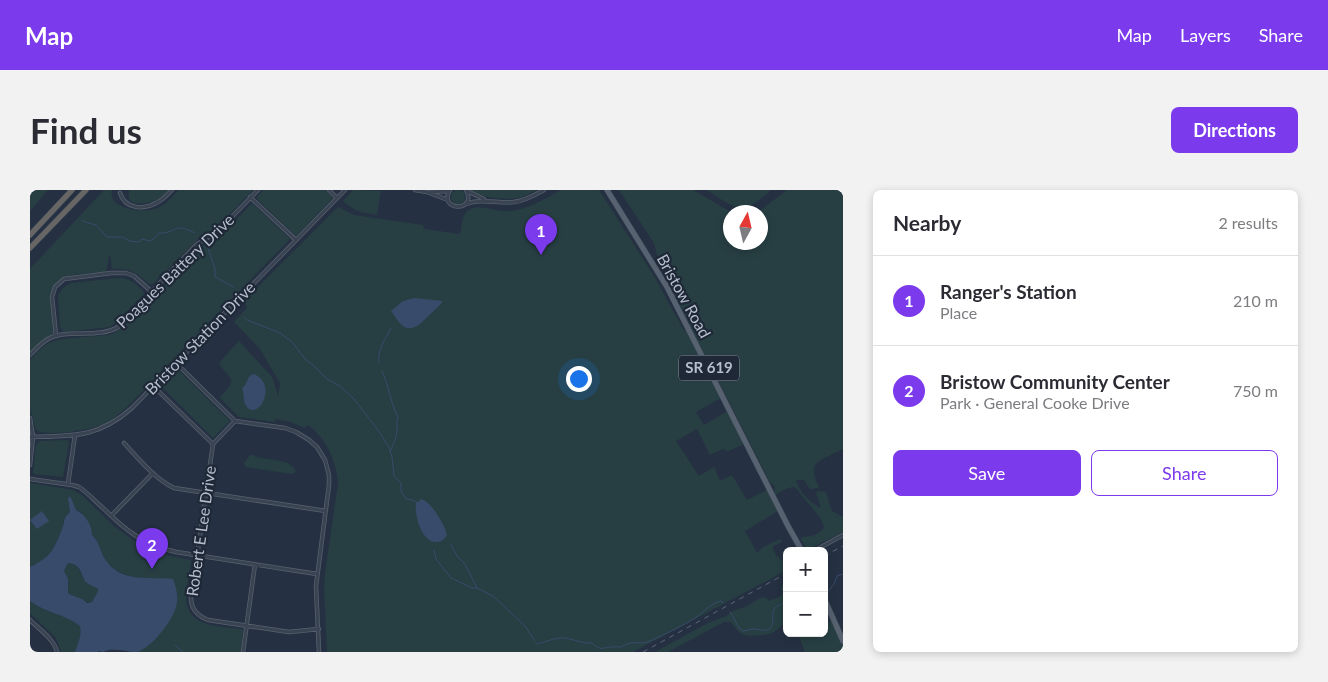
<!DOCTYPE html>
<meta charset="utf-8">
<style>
body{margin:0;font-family:Lato,sans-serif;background:#f2f2f3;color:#2b2b33}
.controls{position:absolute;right:15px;bottom:15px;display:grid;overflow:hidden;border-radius:8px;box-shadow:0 2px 8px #0003}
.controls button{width:45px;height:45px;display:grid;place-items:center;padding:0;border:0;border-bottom:1px solid #e1e1e2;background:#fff;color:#2b2b33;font:25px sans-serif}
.compass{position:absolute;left:693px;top:15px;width:45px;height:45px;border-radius:50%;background:#fff;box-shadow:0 2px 8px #0003;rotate:8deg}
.you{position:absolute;left:548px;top:188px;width:18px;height:18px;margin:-12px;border:4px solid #fff;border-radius:50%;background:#1a73e8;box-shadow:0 0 0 8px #1a73e833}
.badge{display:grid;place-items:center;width:32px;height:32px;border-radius:50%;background:#7c3aed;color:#fff;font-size:16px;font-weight:700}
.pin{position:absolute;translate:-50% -41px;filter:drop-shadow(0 1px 2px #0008)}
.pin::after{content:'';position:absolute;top:26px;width:18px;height:15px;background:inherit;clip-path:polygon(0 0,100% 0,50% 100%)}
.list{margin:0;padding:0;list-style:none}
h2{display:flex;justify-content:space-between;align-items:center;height:65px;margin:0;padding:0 20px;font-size:21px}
h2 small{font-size:16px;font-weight:400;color:#7c7c81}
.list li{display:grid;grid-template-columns:32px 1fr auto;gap:15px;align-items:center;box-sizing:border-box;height:90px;padding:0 20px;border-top:1px solid #e1e1e2}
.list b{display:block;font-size:19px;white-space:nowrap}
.list p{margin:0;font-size:16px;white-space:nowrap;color:#7c7c81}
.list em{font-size:16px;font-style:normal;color:#7c7c81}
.actions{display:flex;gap:10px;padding:15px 20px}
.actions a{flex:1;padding:11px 0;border:1px solid #7c3aed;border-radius:8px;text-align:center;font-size:18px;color:#7c3aed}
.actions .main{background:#7c3aed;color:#fff}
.map{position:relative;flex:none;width:813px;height:462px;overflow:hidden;border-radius:8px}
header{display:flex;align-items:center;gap:30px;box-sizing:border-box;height:70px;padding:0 25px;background:#7c3aed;color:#fff}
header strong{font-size:24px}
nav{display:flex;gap:28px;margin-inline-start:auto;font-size:18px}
.intro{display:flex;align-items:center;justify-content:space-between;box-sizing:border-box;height:120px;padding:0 30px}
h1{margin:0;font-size:35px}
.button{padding:12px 22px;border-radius:8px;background:#7c3aed;color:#fff;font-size:18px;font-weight:700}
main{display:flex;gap:30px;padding:0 30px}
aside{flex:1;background:#fff;border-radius:8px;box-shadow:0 2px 8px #0003}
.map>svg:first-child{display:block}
</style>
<header>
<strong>Map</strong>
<nav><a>Map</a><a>Layers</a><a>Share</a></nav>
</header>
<div class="intro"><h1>Find us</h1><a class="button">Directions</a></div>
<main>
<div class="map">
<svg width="813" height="462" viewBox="0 0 813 462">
<rect width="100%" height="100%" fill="#253142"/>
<path fill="#273f43" d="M421 7a7 7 0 1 1 14 0a7 7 0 1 1-14 0Z
M0,0h18l-18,21z
M74,0h8c-5,19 31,23 43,19 10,-3 17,-12 24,-19h74l-37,38 -18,11 -45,45h-4c-13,-12 -19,-16 -37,-15l-2,-15c-3,6 -1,12 -5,18 -20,2 -46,-1 -54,22l2,39 -2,2 -7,4 -14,13v-83z
M99,0h40c-4,4 -8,8 -13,10 -6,3 -24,7 -27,-2 -1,-2 0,-5 0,-8z
M233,0h62l7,7v2l-35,36h-2l-37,-35 -1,-3z
M323,0l28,1 -4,24c-17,-3 -21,-3 -34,-14z
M441,0h66c-5,2 -10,5 -15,7 -13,4 -40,1 -51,-7z
M531,0h38l55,86 29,53 6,6 32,63 -25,14 8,13 24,-14 16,33 -17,8 -1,-2 -3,-1 -13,6 -13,-26 -21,12 23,35 15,-9 6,14 12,-6 15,25 20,-10 11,21 -33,20 12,22 6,-6 17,-8 2,3 -10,5 4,8 11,10v5l-154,82h-306l-3,-65 1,-14 13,-89c-1,-22 -12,-46 -30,-59l-3,3 -18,-7 -12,-2v3l-36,-5 -19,-19v-1c20,-19 9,-17 -1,-34l20,-22 32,35 3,6 4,15 2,-14 -20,-34 -26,-27 13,-14 -3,-7 94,-94 16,8 69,10 1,4 36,5c2,-7 1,-19 9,-24 8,-6 21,0 31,1 23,2 41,-10 61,-21z
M589,0h74l38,22v30h30v-30h-3l29,-22h56v259c-6,3 -22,10 -26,14 -6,5 -2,17 2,23l-1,2 -8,1 -6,-9h-8c3,11 15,24 25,28l-5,-15 2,-2 8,1 6,19 11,6v15l-36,18 -6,-11 1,-2c9,0 17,-2 22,-10l-3,-8 -26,-32 -7,1 -13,7v-9l-5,-4 -109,-213 -7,-26z
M677,0h64c-6,5 -16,14 -23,17 -12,5 -31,-11 -41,-17z
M222,13l38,36 -163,168c-8,7 -16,14 -26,18 -12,5 -54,12 -65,5l-6,-22v-48c6,-6 13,-15 21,-18 13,-5 42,-5 57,-7l6,-2 8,-5 79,-81 21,-12z
M88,88c12,0 17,5 25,13l1,3 -30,30 -4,3 -46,5 -4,-4 -2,-33 5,-7 8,-5z
M147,179l53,52 -17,17 -53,-53z
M37,250l2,2 -6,35 -29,-3 -1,-2 3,-27 4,-4z
M220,265c3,0 5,1 8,2 11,4 33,1 38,15l-4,2 -46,-7 -1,-1 -1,-3z
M0,293l43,7 10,6 32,31 18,13 28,14 30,6c-1,11 -4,23 -5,35 -1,33 33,31 57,34l-2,23h-103l6,-4 24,-69c-23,0 -54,1 -65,-24 -4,-7 -5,-15 -11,-20l-11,-23 -5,-2 -7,-14 -1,1 2,15 -3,2 -4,9v4l-11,25 -5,6 -17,9z
M38,373c14,1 12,14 19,20 3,2 7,3 11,6v2l-6,11c-7,1 -18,-4 -24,-9v-7l-4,-15z
M755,394h2v39c-6,2 -8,6 -13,9 -7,4 -25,5 -32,2 -4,-2 -8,-8 -11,-12h-7l-56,30h-13l53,-29 18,-7 7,-5 14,-5 13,-8 5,-1 4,4 10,-4 4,-3 -2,-7z
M0,411c15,12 35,13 50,25 2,9 -2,17 -5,26h-14l-5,-14 -26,-25z
M802,431l11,25v3l-5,3h-33l-6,-15 8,-4h17v-9z"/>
<path fill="#384b6a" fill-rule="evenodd" d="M385,108l27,3 -1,3 -21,20c-16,11 -21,-2 -29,-13l12,-10z
M224,184c24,10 5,47 -7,33 -5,-6 -2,-12 -5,-19 6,-3 4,-13 12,-14z
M39,306l2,2 5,12c9,4 16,15 16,25 7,6 8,16 13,24 16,25 43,17 68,20 3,8 5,15 4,23 -1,15 -25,46 -40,50 -11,0 -24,-5 -34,0l-4,-1 -2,1h-22c3,-9 7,-17 5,-26 -15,-12 -35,-13 -50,-25v-34c22,-11 23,-16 32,-38 3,-7 1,-12 8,-17l-2,-13zM38,373c15,1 12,14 19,20 3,3 7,3 11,6v2l-6,11 -5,1 -5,-4 -11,-4 -3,-2v-14l-4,-8z
M391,309c10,2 24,26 26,36 -2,3 -5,7 -9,7 -17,2 -24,-29 -22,-40h2z
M12,321l7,10 -12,8 -7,-9z"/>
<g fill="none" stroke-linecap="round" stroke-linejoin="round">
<path stroke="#384b6a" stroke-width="1" d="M52,30l3,2 11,3 11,12h16l6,4 10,1 3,-3 8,2 6,-4 3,-4c18,1 13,-12 36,0
M178,58l7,21v8l19,10
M214,127l3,3 33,13 12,9 14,18 7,5 14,14 13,7 14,13 24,31 11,17 3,10 2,19 7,7v8l5,8 6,1 4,2
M349,173c-2,-12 6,-24 12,-35
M352,181c7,15 8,31 16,46 -2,5 -1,8 -1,13 0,5 -4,17 -7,21
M421,355l6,11 8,8 12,24 16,8 32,30 10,15
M404,360l2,9 15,19 21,10h5
M796,404l8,-10 3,-8 6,-2
M700,422c5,6 6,14 12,19 4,0 8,-2 12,-2 5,0 11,3 15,0 10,-7 -6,-23 18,-26
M506,454c9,-1 18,-7 28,-6 9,1 19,6 28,5 10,9 10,4 21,4 10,-1 4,2 14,-3 6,-3 15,1 23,-3 15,-7 31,-14 45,-23 9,-6 16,-15 26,-17l2,2
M145,455l8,7"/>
<defs>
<path id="minor" d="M299,0l8,8
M385,0l12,2 21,8
M420,0c-13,21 28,23 16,0
M437,1l17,8
M400,2l19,-1
M90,3c5,16 23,17 36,10 7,-3 11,-8 16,-13
M220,7l46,43
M436,14c16,-6 32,0 48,-2 11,-1 21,-7 30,-12
M26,146l-4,-39 3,-10 9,-8 47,-6h15l8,3 18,16
M0,165c5,-5 11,-12 18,-16 19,-11 51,0 70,-12l78,-82 22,-14 40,-41
M146,173l59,58 50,7 11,4 13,8 8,7 8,13 4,15v10l-13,101 3,66
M123,196l60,58
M0,228l3,19 -3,28
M205,231l-22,23 -22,154c0,12 7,18 17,22l81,12 30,-3
M0,247c43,-1 68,1 102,-29l213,-218
M94,253c15,16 30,35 50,45l152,23
M0,289l42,6 7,2c9,6 16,14 24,21 23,23 41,37 73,44l141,22
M38,294l7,-49
M81,326l42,-43
M784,361l29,-16
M0,430c9,9 24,19 27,32
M213,462l12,-88"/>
<path id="primary" d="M577,0l60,97 121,239 14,25
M794,408l19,43"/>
<path id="trunk" d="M0,45l42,-45
M0,58l56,-58"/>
</defs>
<use href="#minor" stroke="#57616f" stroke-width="4.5"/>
<use href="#primary" stroke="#434c5a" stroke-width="6"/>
<use href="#trunk" stroke="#444e5c" stroke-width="6"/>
<use href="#minor" stroke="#394351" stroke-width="3"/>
<use href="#primary" stroke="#576271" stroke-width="5"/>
<use href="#trunk" stroke="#686664" stroke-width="5"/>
<path stroke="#5b6778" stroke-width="1" stroke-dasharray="5 5" stroke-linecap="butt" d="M794,366l19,-10
M613,462l144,-79"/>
</g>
<g text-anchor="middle" stroke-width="4.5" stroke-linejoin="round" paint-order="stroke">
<rect fill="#1e2837" stroke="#88919f" stroke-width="1" x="649" y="165.5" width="60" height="25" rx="4"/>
<g font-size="15" font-weight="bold" fill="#b6becc">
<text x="679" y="183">SR 619</text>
</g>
<g font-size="16" fill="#b6becc" stroke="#1e2837">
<text transform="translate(145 81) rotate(-44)" y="6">Poagues Battery Drive</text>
<text transform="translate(654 106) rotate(61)" y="6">Bristow Road</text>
<text transform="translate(170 148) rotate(-46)" y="6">Bristow Station Drive</text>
<text transform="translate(171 341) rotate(-82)" y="6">Robert E Lee Drive</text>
</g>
</g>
</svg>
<div class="controls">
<button>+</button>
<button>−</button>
</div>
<svg class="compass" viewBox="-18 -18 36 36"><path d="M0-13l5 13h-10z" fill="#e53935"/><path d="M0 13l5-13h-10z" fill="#7c7c81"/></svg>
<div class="you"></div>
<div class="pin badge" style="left:511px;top:65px">1</div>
<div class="pin badge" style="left:122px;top:379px">2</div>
</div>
<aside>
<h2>Nearby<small>2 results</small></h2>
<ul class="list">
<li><span class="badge">1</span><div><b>Ranger's Station</b><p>Place</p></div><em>210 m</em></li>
<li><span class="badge">2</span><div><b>Bristow Community Center</b><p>Park · General Cooke Drive</p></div><em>750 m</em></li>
</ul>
<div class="actions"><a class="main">Save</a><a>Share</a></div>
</aside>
</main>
